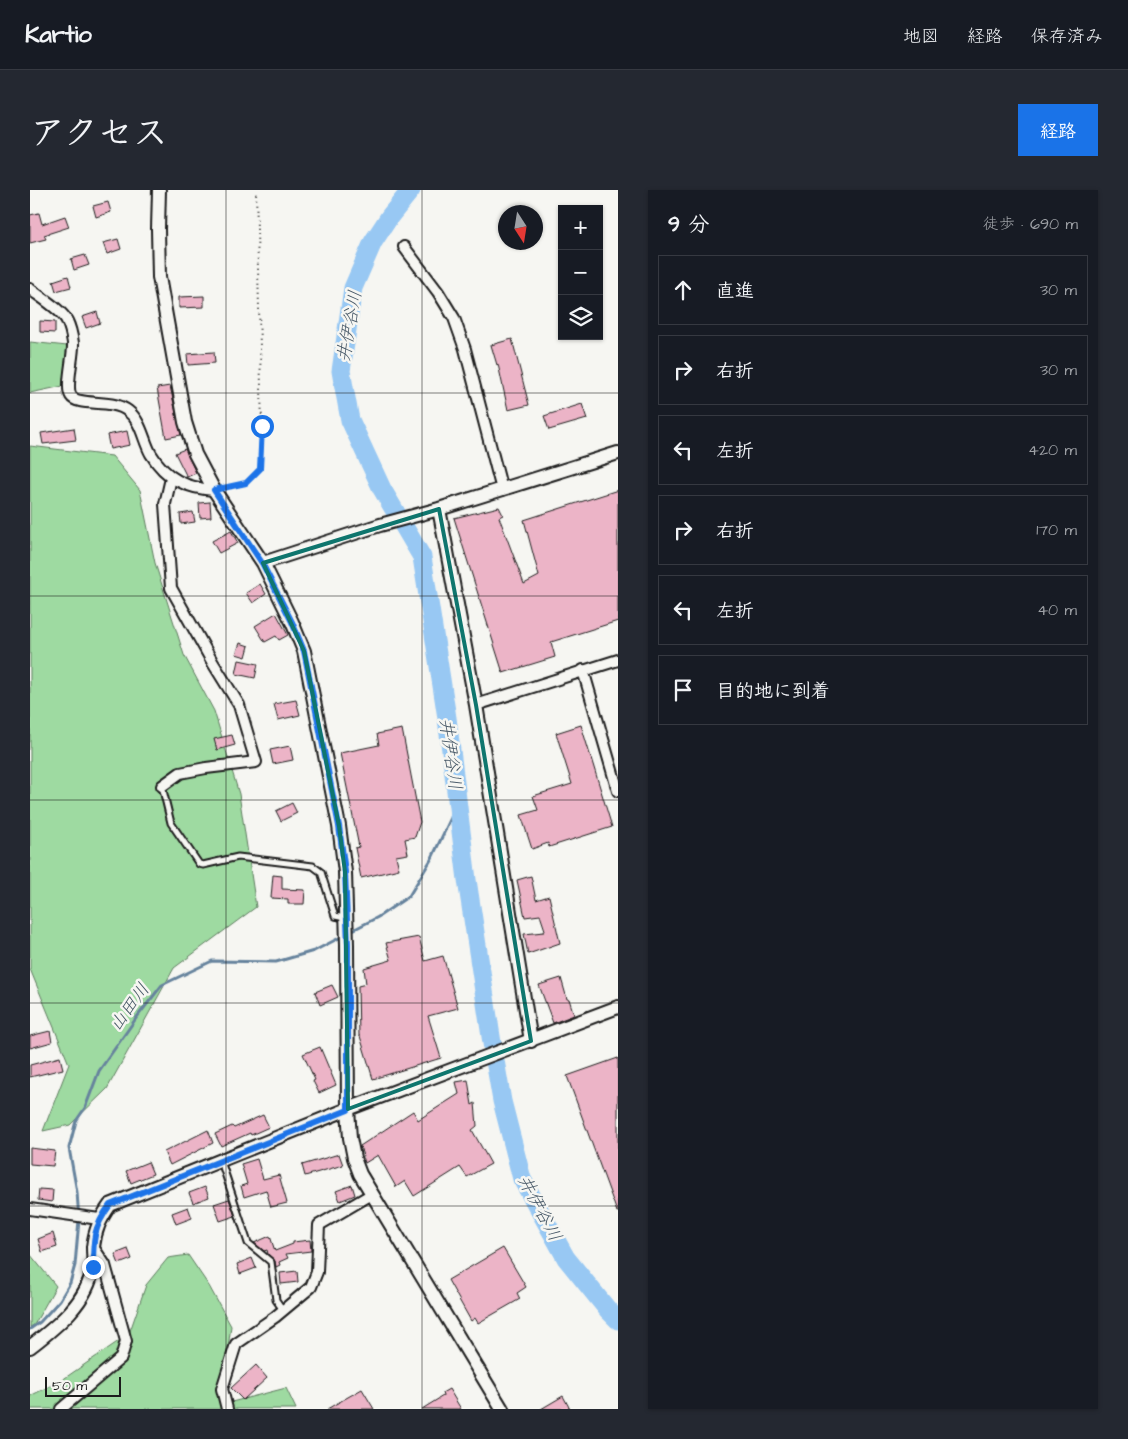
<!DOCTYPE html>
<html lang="ja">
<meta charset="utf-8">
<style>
body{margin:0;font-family:"Architects Daughter","Klee One",sans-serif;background:#242831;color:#f1f3f6}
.controls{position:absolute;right:15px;top:15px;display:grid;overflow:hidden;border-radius:0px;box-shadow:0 1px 4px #0004}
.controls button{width:45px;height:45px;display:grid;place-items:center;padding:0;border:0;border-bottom:1px solid #363941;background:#171b24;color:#f1f3f6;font:25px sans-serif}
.compass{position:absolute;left:468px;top:15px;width:45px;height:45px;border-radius:50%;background:#171b24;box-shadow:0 1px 4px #0004;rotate:168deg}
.scale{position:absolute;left:15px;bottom:12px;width:76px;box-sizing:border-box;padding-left:5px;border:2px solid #1c1c1c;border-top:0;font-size:14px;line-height:18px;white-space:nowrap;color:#1c1c1c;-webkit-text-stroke:4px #f6f6f2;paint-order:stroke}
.stop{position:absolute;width:15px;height:15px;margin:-11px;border:4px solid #1a73e8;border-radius:50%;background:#fff}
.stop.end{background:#1a73e8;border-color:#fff;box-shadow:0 1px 5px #0008}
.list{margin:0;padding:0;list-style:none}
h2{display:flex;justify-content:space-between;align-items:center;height:65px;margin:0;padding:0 20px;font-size:21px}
h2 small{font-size:16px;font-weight:400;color:#9ea1a6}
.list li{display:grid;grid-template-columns:32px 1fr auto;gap:15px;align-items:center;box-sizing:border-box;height:70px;margin:0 10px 10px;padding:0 10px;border:1px solid #363941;border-radius:0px}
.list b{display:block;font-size:19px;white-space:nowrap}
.list em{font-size:16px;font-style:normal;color:#9ea1a6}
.icon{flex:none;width:28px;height:28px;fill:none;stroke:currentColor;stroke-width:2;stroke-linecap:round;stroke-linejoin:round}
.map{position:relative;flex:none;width:588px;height:1219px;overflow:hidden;border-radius:0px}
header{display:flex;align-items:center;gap:30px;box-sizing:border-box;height:70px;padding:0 25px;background:#171b24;border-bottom:1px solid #363941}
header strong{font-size:24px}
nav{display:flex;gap:28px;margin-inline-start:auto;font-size:18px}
.intro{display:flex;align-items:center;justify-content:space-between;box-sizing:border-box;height:120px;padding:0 30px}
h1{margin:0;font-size:35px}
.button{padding:12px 22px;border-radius:0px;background:#1a73e8;color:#fff;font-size:18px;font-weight:700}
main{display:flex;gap:30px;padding:0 30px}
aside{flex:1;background:#171b24;border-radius:0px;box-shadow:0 1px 4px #0004}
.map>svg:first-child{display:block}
</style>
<header>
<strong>Kartio</strong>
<nav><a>地図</a><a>経路</a><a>保存済み</a></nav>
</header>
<div class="intro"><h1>アクセス</h1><a class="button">経路</a></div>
<main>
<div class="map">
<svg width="588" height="1219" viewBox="0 0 588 1219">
<rect width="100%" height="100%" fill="#f6f6f2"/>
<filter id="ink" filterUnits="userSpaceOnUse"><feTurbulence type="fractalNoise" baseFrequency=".02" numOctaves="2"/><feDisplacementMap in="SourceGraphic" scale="10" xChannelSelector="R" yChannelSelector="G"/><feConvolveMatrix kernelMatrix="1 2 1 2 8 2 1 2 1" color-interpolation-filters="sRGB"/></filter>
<g filter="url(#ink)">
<path fill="#9edaa1" stroke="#5d7b5e" d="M0,152l37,4 -4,40 -33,7z
M0,256l82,10 28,34 15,73 29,92 30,56 25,83 17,113 -82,61 -67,121 -37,36 -27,6 26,-67 -39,-95z
M0,1064l26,32 -22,39 -4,2z
M158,1065l21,31 22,40 -11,79 66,-17 10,21h-266v-13l32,-16 67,-46 17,-49 22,-27z"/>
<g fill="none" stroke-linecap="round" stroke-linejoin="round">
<path stroke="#66839d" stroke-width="3" d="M321,741l27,-14 31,-21 23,-38 25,-53
M0,1139l10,-7 20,-22 10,-17 5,-18 4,-45 -2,-28 -8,-44 7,-27 9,-13 14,-37 38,-54 25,-32 50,-24 64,1 38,-11 29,-15"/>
<path stroke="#98c8f3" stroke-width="19" d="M381,0l-21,26 -17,26 -20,46 -12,83 9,49 32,69 40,68 25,161 20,162 25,163 10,58 20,78 44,79 42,52 10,10"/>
</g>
<path fill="#ecb4c7" stroke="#1c1c1c" d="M78,12l3,10 -15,5 -3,-11z
M9,23l3,11 23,-8 4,11 -25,8 2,4 -16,4v-28z
M88,49l3,10 -14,5 -4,-11z
M55,65l4,10 -15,5 -3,-11z
M38,86l3,11 -15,4 -3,-10z
M174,106v11l-25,1v-11z
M67,122l3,11 -14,5 -4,-11z
M10,131l15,1v11l-15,-1z
M482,149l17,66 -21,5 -10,-46 -1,1 -6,-20z
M184,162l1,11 -27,2 -1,-11z
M140,196l11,49 -15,3 -9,-50z
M552,214l5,15 -38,11 -5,-14z
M44,238l2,12 -33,4 -2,-11z
M97,241l3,14 -20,4 -3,-14z
M155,259l11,24 -9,4 -12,-24z
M588,300v131l-67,21 4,15 -52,16 -49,-155 45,-11 4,8 -4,2 25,67 15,-8 -15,-56z
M180,312l1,15 -11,1 -1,-15z
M163,322l2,10 -14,2 -1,-10z
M201,341l7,12 -19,10 -7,-12z
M230,394l6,10 -13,9 -7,-10z
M246,423l12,22 -9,5 -3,-4 -11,6 -10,-16z
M210,453l9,3 -3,11 -10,-3z
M209,470l19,4 -3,14 -19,-4z
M266,510l4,15 -22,5 -4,-16z
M551,535l31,102 -63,20 -1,-4 -16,6 -11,-34 17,-5 -5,-14 39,-12 -16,-51z
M372,539l18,93 -5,15 -10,2 3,15 -12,2 3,13 -38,9 -6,-30 4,-1 -19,-94 39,-8 -2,-11z
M202,545l3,10 -18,5 -3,-11z
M260,556l3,14 -20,4 -3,-14z
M262,613l5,10 -16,8 -5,-10z
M243,685l9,1v13l23,1 -1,14h-16v-5l-17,-1z
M501,686l5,24 13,-4 11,47 -32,11 -4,-20 20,-2 1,-2 -5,-15 -15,2 -8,-37z
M389,747l6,24 18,-5 15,52 -30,8 13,42 -68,21 -13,-43h-1l-1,-50 8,-2 -2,-16 27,-8 -5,-17z
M531,788l6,21h2l5,16 -21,8 -14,-38z
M302,795l6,12 -18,8 -5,-13z
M20,841l2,11 -22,6v-12z
M290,857l16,38 -17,8 -6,-12 2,-1 -12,-26z
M30,867l3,12 -33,8v-12z
M588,868v154h-1l-50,-136z
M438,890l4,25 3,-2 2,23 -5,4 19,34 -24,13 -7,-10 -46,29 -9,-15 -9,6 -18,-32 -13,8 -5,-17 53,-35 5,9 41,-26 -3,-12z
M233,925l6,12 -18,8 -1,-2 -29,13 -6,-12 17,-8 2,2z
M178,940l5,13 -43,22 -6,-13z
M0,958l25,3 -2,15 -23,-2z
M309,964l4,11 -38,11 -3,-11z
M227,969l6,20 16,-4 8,28 -16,4 -5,-17 -22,7 -3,-11 6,-2 -6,-20z
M118,972l5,12 -22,9 -5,-12z
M322,995l3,10 -15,6 -4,-10z
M175,997l4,10 -16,6 -4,-10z
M9,999l14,1 -1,12 -14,-2z
M199,1009l6,17 -15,5 -6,-17z
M158,1017l4,11 -16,6 -4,-11z
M23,1043l4,14 -15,5 -4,-13z
M240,1046l5,15 18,-7v-2l17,-2 1,11 -25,3 2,4 -9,4 1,3 -4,2 -1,-6 -7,-7 -1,-4 -3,1 -10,-8z
M473,1058l23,39 -9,6 3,6 -42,24 -3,-5 -4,3 -23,-41z
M98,1059l4,10 -13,5 -4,-10z
M222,1068l4,10 -16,6 -3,-10z
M267,1081l1,11 -17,2 -1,-11z
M226,1175l11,13 -24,22 -12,-12z
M332,1199l12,20h-47z
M419,1199l12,20h-39l21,-13 -1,-3z
M533,1206l7,13h-29z"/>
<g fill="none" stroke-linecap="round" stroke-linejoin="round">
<defs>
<path id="service" d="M132,596l9,37 28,41 4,1 35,-8 75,9 8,6 14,44 10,2
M191,971l27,82 23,19 5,38 7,10"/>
<path id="minor" d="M374,57l34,45 16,26 11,31 37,141
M0,99c9,7 33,22 37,32 3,6 5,15 6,22 1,12 -8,44 -2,53 7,11 41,2 57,15 14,11 15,29 23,43 15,25 35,34 63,36
M553,480l35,121
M446,515l142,-45
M132,596l18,-13 26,-5 50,-6 -17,-57 -26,-42 -42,-75 -6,-84 6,-26
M0,1019l69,10
M31,1219l60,-51 5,-17 -21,-76 -12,-18
M197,1219l-5,-20 14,-45 39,-27 36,-30 6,-15 2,-47 53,-31"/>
<path id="tertiary" d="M129,0l-1,39 1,48 26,145 10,32 19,36 49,73 29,59 12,29 35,175 6,46 2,73 1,164 2,29 4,20 6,16 142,235
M409,319l37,196 55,336
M233,373l117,-38 59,-16 179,-56
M0,1157c27,-21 58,-45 63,-80 1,-7 0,-13 0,-20 2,-17 7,-28 17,-42l238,-96 270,-102"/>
</defs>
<use href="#service" stroke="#1c1c1c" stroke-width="9"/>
<use href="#minor" stroke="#1c1c1c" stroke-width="14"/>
<use href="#tertiary" stroke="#1c1c1c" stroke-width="16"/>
<path stroke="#1c1c1c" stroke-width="2" stroke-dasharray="1 4" stroke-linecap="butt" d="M196,299l20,-6 14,-14 2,-43 -6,-236"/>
<use href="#service" stroke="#f6f6f2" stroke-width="5"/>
<use href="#minor" stroke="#f6f6f2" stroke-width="10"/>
<use href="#tertiary" stroke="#f6f6f2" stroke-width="12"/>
</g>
</g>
<g fill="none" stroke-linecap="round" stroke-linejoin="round" filter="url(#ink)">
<path stroke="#1a73e8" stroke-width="6" d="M63,1077c0,-27 0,-39 17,-62l238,-95v-165l-3,-73 -6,-46 -35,-175 -12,-29 -30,-59 -48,-73 32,-7 14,-14 2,-43"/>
</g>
<path fill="none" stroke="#0f766e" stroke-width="4" stroke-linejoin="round" d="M409,319l37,196 55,336 -183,68 -3,-237 -6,-46 -35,-175 -41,-88z"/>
<path fill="none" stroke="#1c1c1c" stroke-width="1" stroke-opacity="0.55" d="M196,0v1219M392,0v1219M0,203h588M0,406h588M0,610h588M0,813h588M0,1016h588"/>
<g text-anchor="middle" stroke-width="5" stroke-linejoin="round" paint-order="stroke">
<g font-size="18" font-style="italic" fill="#475867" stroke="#f6f6f2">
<text transform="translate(319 136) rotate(-80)" y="6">井伊谷川</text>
<text transform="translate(421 564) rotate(82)" y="6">井伊谷川</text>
<text transform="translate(99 817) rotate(-54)" y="6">山田川</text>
<text transform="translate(510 1018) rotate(62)" y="6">井伊谷川</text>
</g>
</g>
</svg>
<div class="controls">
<button>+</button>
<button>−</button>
<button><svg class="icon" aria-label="layers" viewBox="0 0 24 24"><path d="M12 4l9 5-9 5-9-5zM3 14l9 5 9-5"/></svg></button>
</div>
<svg class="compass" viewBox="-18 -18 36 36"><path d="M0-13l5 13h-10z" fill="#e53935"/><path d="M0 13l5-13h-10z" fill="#9ea1a6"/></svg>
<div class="scale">50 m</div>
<div class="stop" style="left:232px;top:236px"></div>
<div class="stop end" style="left:63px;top:1077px"></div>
</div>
<aside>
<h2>9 分<small>徒歩 · 690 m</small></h2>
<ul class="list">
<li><svg class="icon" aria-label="ahead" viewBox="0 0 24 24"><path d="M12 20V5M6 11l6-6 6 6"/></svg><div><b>直進</b></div><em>30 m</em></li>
<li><svg class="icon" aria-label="right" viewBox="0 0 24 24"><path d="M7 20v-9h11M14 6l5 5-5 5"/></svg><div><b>右折</b></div><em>30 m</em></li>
<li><svg class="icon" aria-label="left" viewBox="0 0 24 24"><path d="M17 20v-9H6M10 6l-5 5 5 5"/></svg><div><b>左折</b></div><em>420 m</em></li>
<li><svg class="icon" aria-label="right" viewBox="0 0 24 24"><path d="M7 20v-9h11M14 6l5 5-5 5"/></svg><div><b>右折</b></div><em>170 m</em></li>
<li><svg class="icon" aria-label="left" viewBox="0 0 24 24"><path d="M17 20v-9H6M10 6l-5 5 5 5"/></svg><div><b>左折</b></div><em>40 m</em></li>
<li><svg class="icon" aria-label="arrive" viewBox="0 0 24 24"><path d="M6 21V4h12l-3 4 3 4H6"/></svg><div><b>目的地に到着</b></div></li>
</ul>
</aside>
</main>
